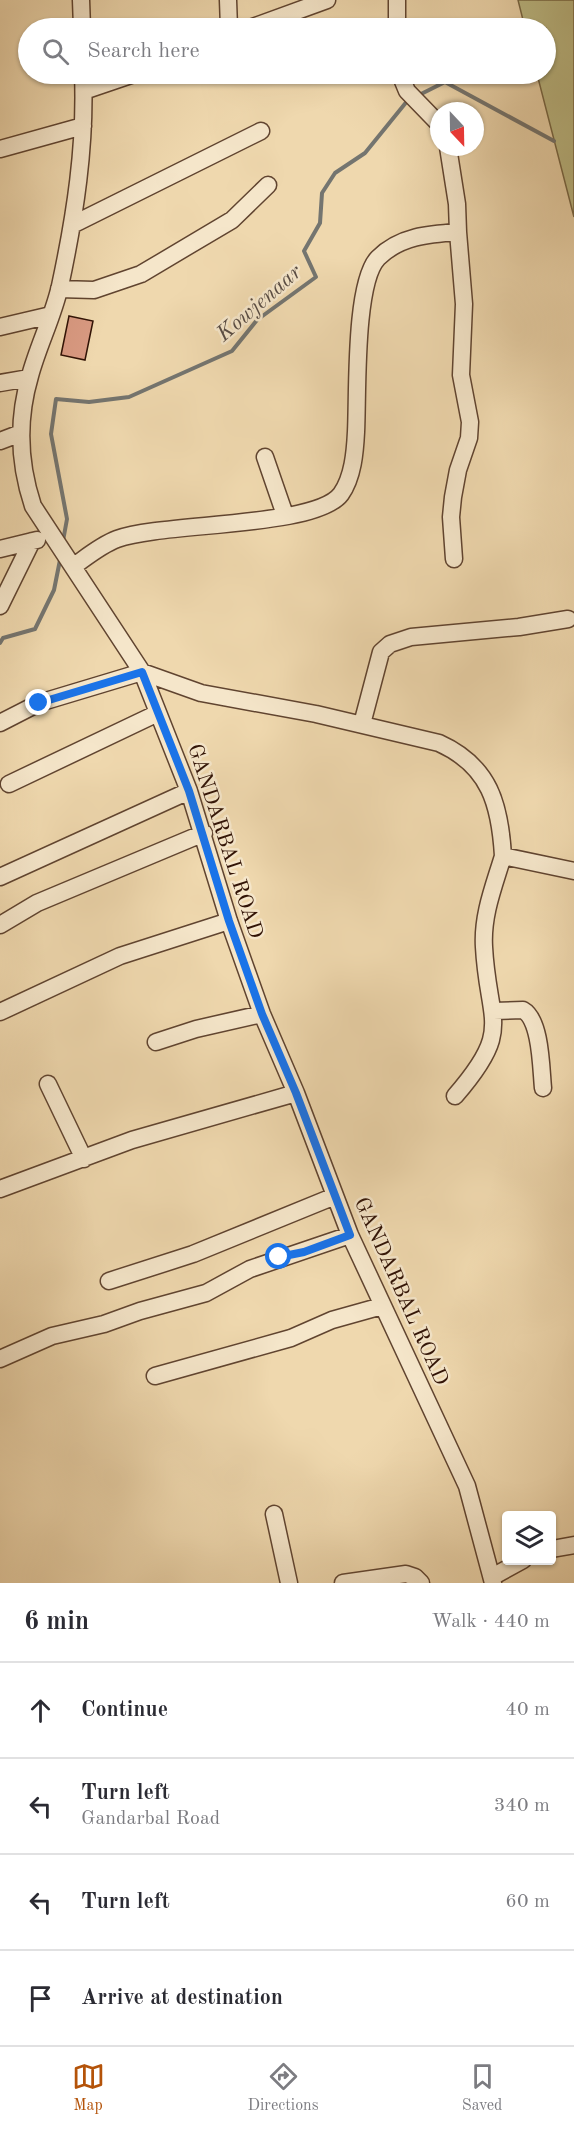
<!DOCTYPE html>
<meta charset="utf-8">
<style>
body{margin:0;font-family:"Old Standard TT",serif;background:#f7f7f7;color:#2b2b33}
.controls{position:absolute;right:18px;bottom:18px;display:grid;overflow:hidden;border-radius:6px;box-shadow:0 2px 4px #0004}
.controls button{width:54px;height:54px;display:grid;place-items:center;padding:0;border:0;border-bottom:2px solid #e1e1e2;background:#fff;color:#2b2b33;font:30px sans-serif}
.compass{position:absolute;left:430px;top:102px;width:54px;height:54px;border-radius:50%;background:#fff;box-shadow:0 2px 4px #0004;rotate:158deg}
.stop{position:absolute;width:18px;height:18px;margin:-14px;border:4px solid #1a73e8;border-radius:50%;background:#fff}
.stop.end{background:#1a73e8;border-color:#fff;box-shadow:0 2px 6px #0008}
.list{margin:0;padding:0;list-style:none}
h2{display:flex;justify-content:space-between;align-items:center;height:78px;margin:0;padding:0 24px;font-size:26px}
h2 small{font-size:20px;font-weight:400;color:#7c7c81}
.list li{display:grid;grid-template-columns:39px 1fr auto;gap:18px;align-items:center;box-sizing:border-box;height:96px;padding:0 24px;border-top:2px solid #e1e1e2}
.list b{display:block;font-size:22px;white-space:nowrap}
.list p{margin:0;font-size:20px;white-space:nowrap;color:#7c7c81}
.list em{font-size:20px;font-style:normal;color:#7c7c81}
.icon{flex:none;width:33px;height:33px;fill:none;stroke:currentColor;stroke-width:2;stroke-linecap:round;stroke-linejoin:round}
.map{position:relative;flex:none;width:574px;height:1583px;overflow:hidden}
.search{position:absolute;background:#fff;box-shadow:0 2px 4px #0004;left:18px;right:18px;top:18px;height:66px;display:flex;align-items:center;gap:15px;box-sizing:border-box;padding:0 21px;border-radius:33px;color:#7c7c81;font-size:22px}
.sheet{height:462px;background:#fff}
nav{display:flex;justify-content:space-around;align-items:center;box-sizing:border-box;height:84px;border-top:2px solid #e1e1e2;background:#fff;font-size:16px;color:#7c7c81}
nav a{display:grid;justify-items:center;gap:3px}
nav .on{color:#b45309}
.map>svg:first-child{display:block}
</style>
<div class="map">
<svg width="574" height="1583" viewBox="0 0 574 1583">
<rect width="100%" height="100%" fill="#efd8ae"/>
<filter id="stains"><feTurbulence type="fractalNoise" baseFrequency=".00333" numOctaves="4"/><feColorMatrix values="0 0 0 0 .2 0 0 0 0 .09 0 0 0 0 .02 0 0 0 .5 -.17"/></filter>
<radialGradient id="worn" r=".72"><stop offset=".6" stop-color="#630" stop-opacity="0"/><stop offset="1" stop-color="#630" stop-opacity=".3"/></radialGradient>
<path fill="#bebd87" stroke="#786846" stroke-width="1.5" d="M518,0h56v217l-37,-143h9v-46h-21z"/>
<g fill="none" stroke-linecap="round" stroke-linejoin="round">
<path stroke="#747570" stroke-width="4" d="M417,96l28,-14 109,59
M63,541l4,-22 -16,-85 5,-35 33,3 40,-5 103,-46 25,-31 59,-43 -12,-26 16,-28 2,-30 13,-20 30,-20 43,-53
M0,643l3,-5 32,-9 19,-39 6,-30"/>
</g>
<path fill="#d99a82" stroke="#311306" stroke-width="1.5" d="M69,316l24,5 -8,39 -24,-5z"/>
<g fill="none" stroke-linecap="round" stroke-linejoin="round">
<defs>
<path id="minor" d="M81,0l1,28
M228,0l1,28
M397,0v28
M250,28l77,-28
M83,74c3,71 -8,142 -23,212 -7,31 -22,60 -30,90 -13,44 -11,88 3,130l109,166 47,119 40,130 33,93 34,79 54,142 117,251 26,97
M400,74l7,17 32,33
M84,91l50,-17
M448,147l9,57 1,28
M0,149l83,-23
M72,225l189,-94
M59,289l35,1 47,-16 91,-54 36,-35
M0,327l51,-12
M0,383l29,-5
M0,441l21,-8
M265,457l20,58
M0,549l37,-9
M74,566c14,-10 27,-21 43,-27 46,-17 199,-11 224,-45 12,-17 14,-42 15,-62 2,-37 -2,-149 22,-174 22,-22 51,-24 80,-26l6,72 -3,71 9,47 -1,16 -11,32 -5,27 -2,20 3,42
M0,606l32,-65
M0,723l39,-20 103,-31 59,21 115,21 123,29c51,23 61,62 64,113l71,15
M362,724l19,-72 9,-8 21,-7 108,-10 49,-8
M9,784l149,-71
M0,877l189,-86
M0,925l37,-22 167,-70
M494,1011l29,-1c18,10 18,58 20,78
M0,1012l120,-56 109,-35
M156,1042l40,-13 66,-15
M48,1084l36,75
M455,1096c59,-68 33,-72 29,-149 -2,-32 10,-61 19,-91
M0,1189l132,-49 164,-47
M109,1281l84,-27 142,-58
M0,1359l52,-23 52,-12 36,-13 66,-18 44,-24 100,-34
M155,1376l136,-38 41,-18 50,-14
M274,1514l15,69
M552,1549l22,-4
M492,1577l31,-17
M343,1583l63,-9 9,3 6,6"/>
</defs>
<use href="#minor" stroke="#604430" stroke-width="19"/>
<use href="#minor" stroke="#f5e6ca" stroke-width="16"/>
</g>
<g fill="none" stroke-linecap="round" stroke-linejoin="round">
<path stroke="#1a73e8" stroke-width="8" d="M39,703l103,-31 47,119 40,130 33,93 34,79 54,142 -46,17 -25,5"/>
</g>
<g text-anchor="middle" stroke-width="5" stroke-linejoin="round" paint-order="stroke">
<g font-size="21" fill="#311306" stroke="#f5e6ca">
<text transform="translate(226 841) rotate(72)" y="7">GANDARBAL ROAD</text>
<text transform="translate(402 1291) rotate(66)" y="7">GANDARBAL ROAD</text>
</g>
<g font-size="22" font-style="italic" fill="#584c44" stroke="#f5e6ca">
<text transform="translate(258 302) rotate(-41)" y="8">Kowjenaar</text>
</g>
</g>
<rect width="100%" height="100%" filter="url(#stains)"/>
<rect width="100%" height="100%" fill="url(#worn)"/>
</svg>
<div class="controls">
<button><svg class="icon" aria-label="layers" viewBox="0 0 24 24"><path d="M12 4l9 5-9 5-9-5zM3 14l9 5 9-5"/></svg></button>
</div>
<svg class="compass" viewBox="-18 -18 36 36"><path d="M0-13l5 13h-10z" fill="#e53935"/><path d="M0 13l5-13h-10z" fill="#7c7c81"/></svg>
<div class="stop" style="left:279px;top:1257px"></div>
<div class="stop end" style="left:39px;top:703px"></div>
<div class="search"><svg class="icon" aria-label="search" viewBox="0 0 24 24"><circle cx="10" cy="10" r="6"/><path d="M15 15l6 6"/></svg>Search here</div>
</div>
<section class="sheet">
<h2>6 min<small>Walk · 440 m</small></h2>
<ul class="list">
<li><svg class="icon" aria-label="ahead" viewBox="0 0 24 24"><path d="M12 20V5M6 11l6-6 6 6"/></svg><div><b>Continue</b></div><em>40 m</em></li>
<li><svg class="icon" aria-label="left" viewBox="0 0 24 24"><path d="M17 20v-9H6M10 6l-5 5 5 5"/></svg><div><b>Turn left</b><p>Gandarbal Road</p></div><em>340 m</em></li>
<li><svg class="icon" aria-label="left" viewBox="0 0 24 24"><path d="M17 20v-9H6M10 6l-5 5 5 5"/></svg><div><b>Turn left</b></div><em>60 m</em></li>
<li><svg class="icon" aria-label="arrive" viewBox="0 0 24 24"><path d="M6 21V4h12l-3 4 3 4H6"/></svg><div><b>Arrive at destination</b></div></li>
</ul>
</section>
<nav>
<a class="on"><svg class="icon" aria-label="map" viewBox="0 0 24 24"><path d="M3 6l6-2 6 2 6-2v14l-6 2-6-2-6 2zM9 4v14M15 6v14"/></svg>Map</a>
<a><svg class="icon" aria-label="directions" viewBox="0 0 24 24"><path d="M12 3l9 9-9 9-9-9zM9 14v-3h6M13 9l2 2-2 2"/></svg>Directions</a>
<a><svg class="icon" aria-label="saved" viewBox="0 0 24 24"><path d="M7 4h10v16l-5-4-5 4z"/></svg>Saved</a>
</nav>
